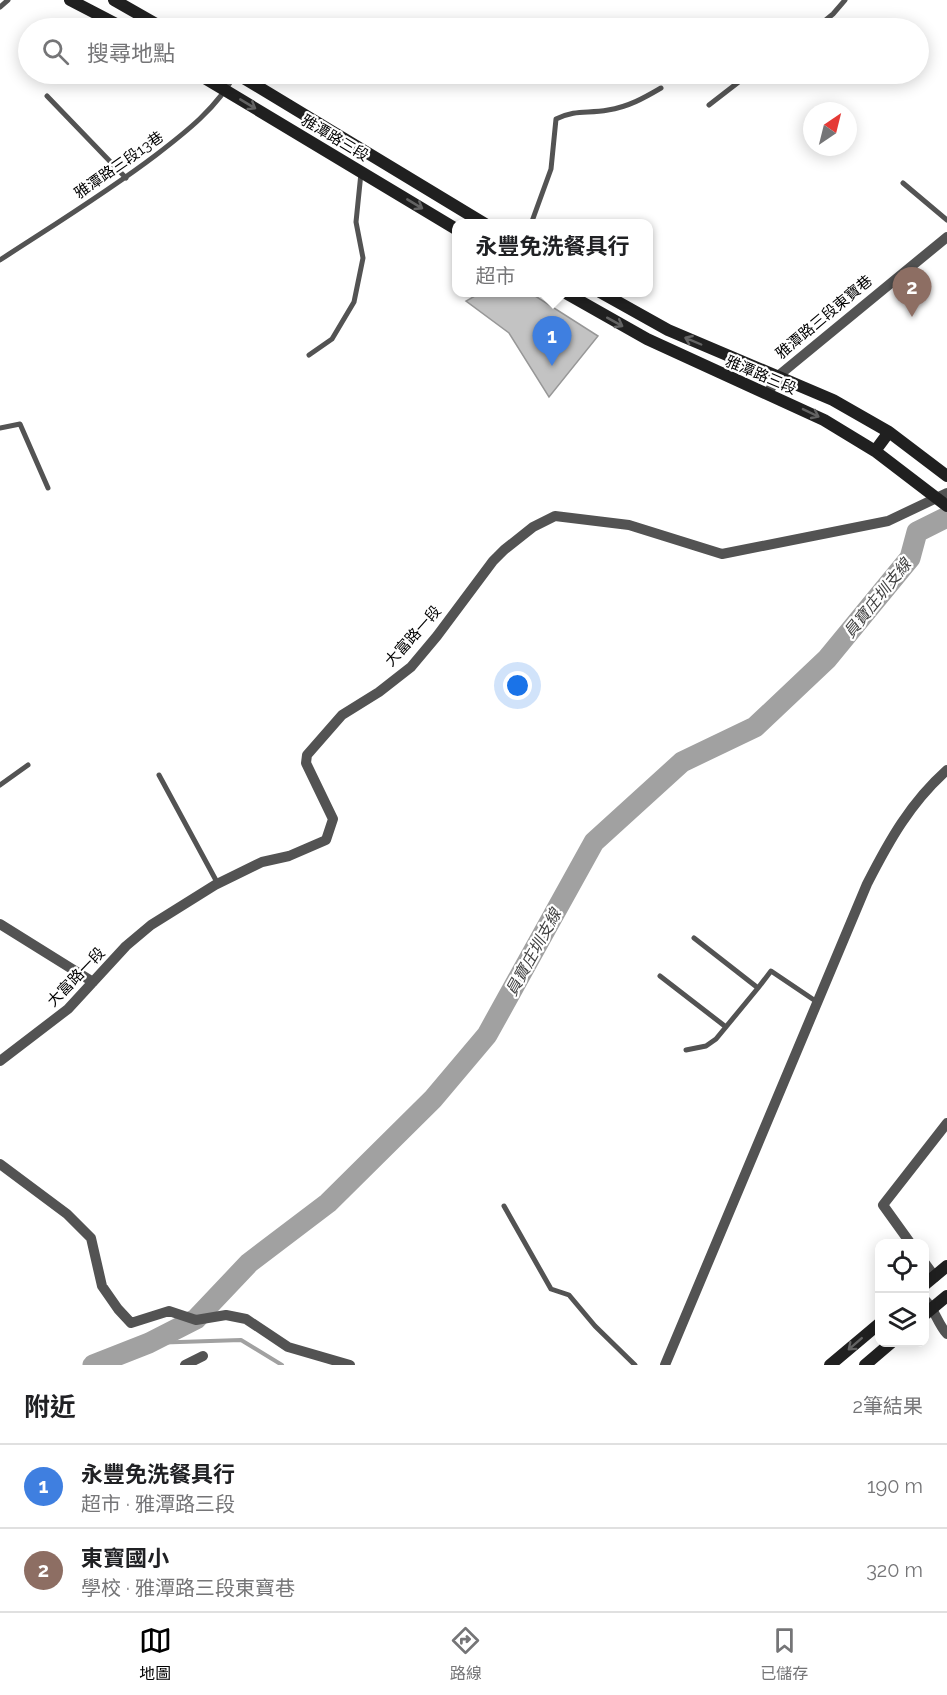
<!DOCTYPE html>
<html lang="zh-TW">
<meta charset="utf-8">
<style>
body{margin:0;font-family:Raleway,"Noto Sans TC",sans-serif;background:#f6f6f6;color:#202124}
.controls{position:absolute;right:18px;bottom:18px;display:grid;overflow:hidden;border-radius:12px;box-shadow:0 3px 15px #0003}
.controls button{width:54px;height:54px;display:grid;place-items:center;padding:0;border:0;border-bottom:2px solid #e0e0e0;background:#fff;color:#202124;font:30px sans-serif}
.compass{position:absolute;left:803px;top:102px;width:54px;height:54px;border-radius:50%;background:#fff;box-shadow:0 3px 15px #0003;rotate:35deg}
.you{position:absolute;left:518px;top:686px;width:21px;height:21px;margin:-15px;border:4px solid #fff;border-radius:50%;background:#1a73e8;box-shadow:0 0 0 9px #1a73e833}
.badge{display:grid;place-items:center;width:39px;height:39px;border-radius:50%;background:#000;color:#fff;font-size:20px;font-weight:700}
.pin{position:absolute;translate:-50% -50px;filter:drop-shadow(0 2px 3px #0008)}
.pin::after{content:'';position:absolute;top:32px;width:21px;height:18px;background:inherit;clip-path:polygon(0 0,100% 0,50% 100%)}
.popup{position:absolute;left:452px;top:219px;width:201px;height:78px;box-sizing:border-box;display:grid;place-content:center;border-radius:12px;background:#fff;filter:drop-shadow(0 2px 4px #0005);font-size:20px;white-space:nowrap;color:#757577}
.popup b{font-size:22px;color:#202124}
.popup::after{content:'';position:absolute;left:50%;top:100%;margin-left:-12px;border:12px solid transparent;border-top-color:#fff}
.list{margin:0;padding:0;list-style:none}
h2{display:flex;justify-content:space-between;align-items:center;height:78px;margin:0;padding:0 24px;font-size:26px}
h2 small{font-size:20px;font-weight:400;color:#757577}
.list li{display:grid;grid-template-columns:39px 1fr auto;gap:18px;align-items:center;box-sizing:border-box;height:84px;padding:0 24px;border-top:2px solid #e0e0e0}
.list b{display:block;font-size:22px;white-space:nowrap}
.list p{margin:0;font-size:20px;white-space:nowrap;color:#757577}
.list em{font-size:20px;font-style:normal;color:#757577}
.icon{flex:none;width:33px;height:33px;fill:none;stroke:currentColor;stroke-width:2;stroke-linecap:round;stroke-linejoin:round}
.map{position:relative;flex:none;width:947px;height:1365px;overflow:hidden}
.search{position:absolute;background:#fff;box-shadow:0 3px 15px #0003;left:18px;right:18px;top:18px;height:66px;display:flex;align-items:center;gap:15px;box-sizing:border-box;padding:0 21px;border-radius:33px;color:#757577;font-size:22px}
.sheet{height:246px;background:#fff}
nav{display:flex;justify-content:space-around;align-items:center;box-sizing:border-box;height:84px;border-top:2px solid #e0e0e0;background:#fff;font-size:16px;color:#757577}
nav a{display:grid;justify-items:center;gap:3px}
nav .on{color:#000}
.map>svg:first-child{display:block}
</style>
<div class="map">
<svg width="947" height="1365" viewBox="0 0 947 1365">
<rect width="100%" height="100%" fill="#fff"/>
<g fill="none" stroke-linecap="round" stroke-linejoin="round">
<path stroke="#a1a1a1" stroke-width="4" d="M149,1343l92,-3 41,25"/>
<path stroke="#a1a1a1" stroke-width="21" d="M93,1365l56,-22 47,-24 53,-56 79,-60 105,-104 54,-64 107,-193 88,-80 73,-35 72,-68 83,-101 7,-26 30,-15"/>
</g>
<path fill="#c3c3c3" stroke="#979797" stroke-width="1.5" d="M482,292h47l69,44 -49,61 -40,-64 -43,-32z"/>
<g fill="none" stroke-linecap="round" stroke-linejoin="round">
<path stroke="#535353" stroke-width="5" d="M0,7l8,-7
M816,28l17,-14 12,-14
M47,96l79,82
M709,105l40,-31
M903,183l44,37
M531,224l20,-55 5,-50c21,-10 31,-5 52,-9 20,-3 36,-12 53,-22
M0,260c52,-34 106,-67 156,-105 30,-23 62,-48 79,-81
M309,355l23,-16 22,-37 9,-44 -7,-36 5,-49
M0,428l20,-4 28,64
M159,775l59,109
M0,785l28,-20
M694,938l64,50 13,-17 46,31
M660,976l66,51
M686,1050l20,-4 10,-7 42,-51
M504,1206l47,83 18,6 26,31 40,39"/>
<path stroke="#535353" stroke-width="10" d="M768,393l10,-17 169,-139
M0,924l93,58
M0,1061l68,-52 58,-63 25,-21 64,-40 47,-23 27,-6 37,-16 7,-21 -27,-56 1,-8 35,-40 37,-23 32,-25 26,-31 56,-75 11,-11 29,-23 22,-11 74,9 93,29 166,-33 59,-28
M0,1164l67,50 24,24 11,48 16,23 13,14 38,-12 27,9 30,-5 20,4 42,28 62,18
M911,1244l-28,-39 64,-82
M924,1262l11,15
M924,1299c11,10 13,24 23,35
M185,1365l18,-9
M665,1365l202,-481c22,-43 43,-81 80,-114"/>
<path stroke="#202020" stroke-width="12" d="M70,0l54,28
M114,0l49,28
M198,74l258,155
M237,74l248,150
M564,292l83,47 177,81 51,31 72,55
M600,292l68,38 165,70 56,32 58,44
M875,451l14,-19
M924,1285l23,-19
M924,1315l23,-19
M830,1365l50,-42
M865,1365l27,-23"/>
</g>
<defs><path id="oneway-shaft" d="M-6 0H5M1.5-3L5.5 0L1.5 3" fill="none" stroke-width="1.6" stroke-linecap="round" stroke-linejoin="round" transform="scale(1.5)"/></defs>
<g stroke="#636363">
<use href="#oneway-shaft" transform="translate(248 104) rotate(31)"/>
<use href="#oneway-shaft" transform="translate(415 204) rotate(31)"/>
<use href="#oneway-shaft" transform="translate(615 322) rotate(29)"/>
<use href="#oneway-shaft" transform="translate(693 341) rotate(-157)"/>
<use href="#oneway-shaft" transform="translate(811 413) rotate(26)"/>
<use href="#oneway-shaft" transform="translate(855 1344) rotate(139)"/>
</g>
<g text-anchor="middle" stroke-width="4.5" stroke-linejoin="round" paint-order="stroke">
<g font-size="15" fill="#000" stroke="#fff">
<text transform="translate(335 138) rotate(31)" y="5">雅潭路三段</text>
<text transform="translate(119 165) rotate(-35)" y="5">雅潭路三段13巷</text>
<text transform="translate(824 317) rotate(-40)" y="5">雅潭路三段東寶巷</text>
<text transform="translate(761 375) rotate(23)" y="5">雅潭路三段</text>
<text transform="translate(413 636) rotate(-48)" y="5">大富路一段</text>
<text transform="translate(76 977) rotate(-46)" y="5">大富路一段</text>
</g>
<g font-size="16" font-style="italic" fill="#424242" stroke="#fff">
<text transform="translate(877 598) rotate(-51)" y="6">員寶庄圳支線</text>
<text transform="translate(533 952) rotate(-61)" y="6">員寶庄圳支線</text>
</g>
</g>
</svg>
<div class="controls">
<button><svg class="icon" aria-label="locate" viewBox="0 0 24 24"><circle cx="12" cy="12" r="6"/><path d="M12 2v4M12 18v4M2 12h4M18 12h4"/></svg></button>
<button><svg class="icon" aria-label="layers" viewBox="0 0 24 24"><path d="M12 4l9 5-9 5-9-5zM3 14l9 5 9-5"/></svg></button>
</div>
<svg class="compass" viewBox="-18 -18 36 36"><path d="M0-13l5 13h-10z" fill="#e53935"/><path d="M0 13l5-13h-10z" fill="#757577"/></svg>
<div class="you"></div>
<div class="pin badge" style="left:552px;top:366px;background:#3f7fe0">1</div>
<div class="popup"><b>永豐免洗餐具行</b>超市</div>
<div class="pin badge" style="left:912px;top:317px;background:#8d6e63">2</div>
<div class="search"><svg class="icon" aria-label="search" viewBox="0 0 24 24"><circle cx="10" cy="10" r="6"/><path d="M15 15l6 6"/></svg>搜尋地點</div>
</div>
<section class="sheet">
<h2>附近<small>2筆結果</small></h2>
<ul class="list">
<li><span class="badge" style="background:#3f7fe0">1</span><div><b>永豐免洗餐具行</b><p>超市 · 雅潭路三段</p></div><em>190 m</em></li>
<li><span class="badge" style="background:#8d6e63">2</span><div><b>東寶國小</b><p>學校 · 雅潭路三段東寶巷</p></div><em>320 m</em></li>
</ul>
</section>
<nav>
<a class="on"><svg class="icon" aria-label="map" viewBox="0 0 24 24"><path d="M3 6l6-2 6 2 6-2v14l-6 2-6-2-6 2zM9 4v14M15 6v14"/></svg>地圖</a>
<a><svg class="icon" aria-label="directions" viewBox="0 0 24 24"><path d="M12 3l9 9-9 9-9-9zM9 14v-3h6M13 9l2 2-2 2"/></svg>路線</a>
<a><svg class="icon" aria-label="saved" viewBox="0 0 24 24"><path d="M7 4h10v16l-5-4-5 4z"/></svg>已儲存</a>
</nav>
